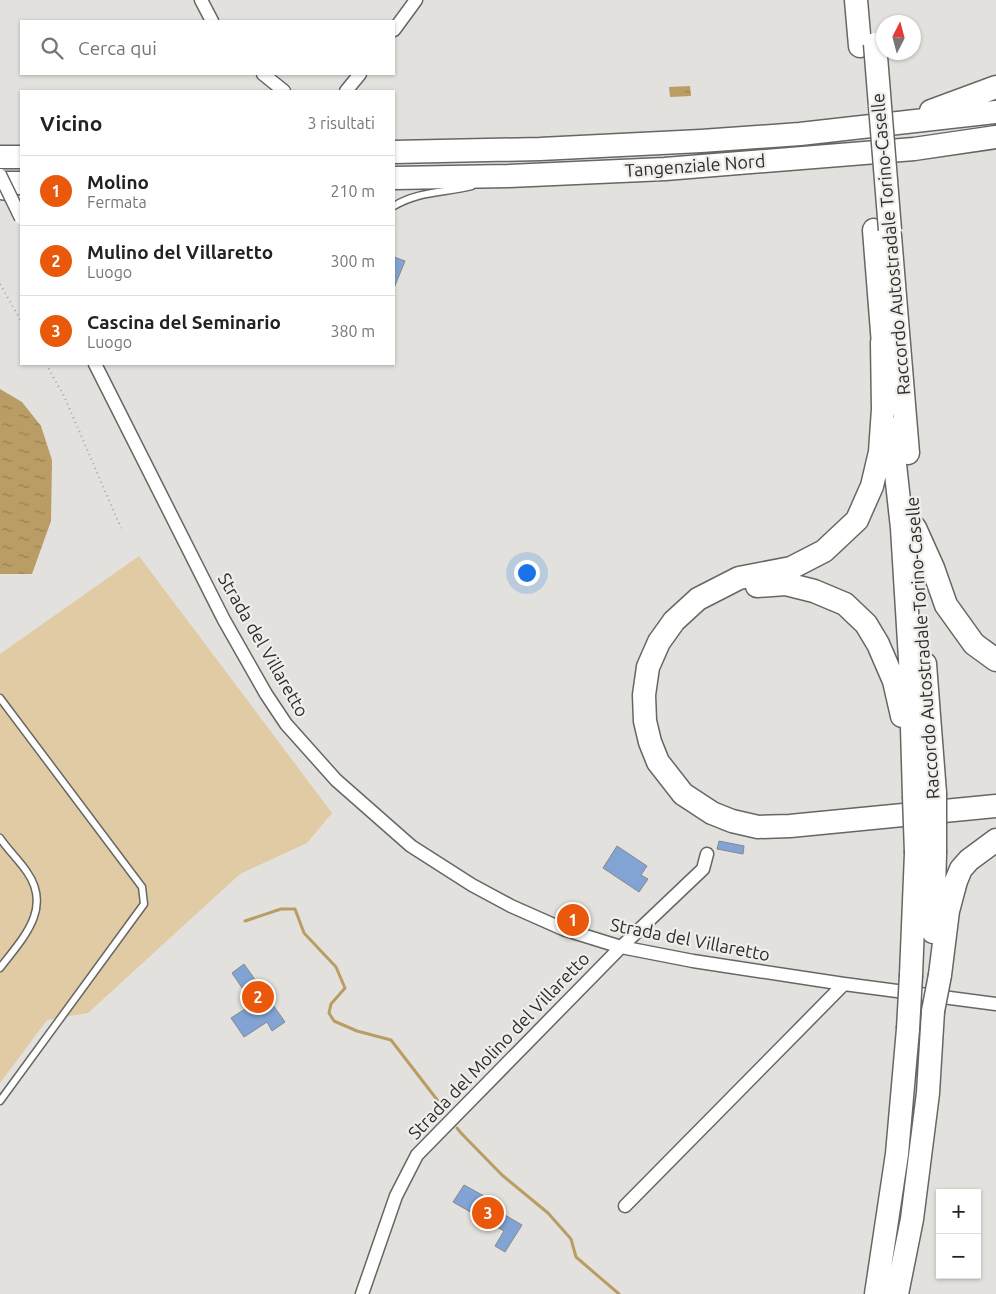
<!DOCTYPE html>
<html lang="it">
<meta charset="utf-8">
<style>
body{margin:0;font-family:Ubuntu,sans-serif;background:#f2f2f2;color:#222}
.controls{position:absolute;right:15px;bottom:15px;display:grid;overflow:hidden;border-radius:0px;box-shadow:0 1px 4px #0004}
.controls button{width:45px;height:45px;display:grid;place-items:center;padding:0;border:0;border-bottom:1px solid #e0e0e0;background:#fff;color:#222;font:25px sans-serif}
.compass{position:absolute;left:876px;top:15px;width:45px;height:45px;border-radius:50%;background:#fff;box-shadow:0 1px 4px #0004;rotate:6deg}
.you{position:absolute;left:526px;top:572px;width:18px;height:18px;margin:-12px;border:4px solid #fff;border-radius:50%;background:#1a73e8;box-shadow:0 0 0 8px #1a73e833}
.badge{display:grid;place-items:center;width:32px;height:32px;border-radius:50%;background:#ea580c;color:#fff;font-size:16px;font-weight:700}
.pin{position:absolute;translate:-50% -50%;border:2px solid #fff;box-shadow:0 1px 5px #0006}
.list{margin:0;padding:0;list-style:none}
h2{display:flex;justify-content:space-between;align-items:center;height:65px;margin:0;padding:0 20px;font-size:21px}
h2 small{font-size:16px;font-weight:400;color:#767676}
.list li{display:grid;grid-template-columns:32px 1fr auto;gap:15px;align-items:center;box-sizing:border-box;height:70px;padding:0 20px;border-top:1px solid #e0e0e0}
.list b{display:block;font-size:19px;white-space:nowrap}
.list p{margin:0;font-size:16px;white-space:nowrap;color:#767676}
.list em{font-size:16px;font-style:normal;color:#767676}
.icon{flex:none;width:28px;height:28px;fill:none;stroke:currentColor;stroke-width:2;stroke-linecap:round;stroke-linejoin:round}
.map{position:relative;flex:none;width:996px;height:1294px;overflow:hidden}
.search{position:absolute;background:#fff;box-shadow:0 1px 4px #0004;left:20px;top:20px;width:375px;height:55px;display:flex;align-items:center;gap:12px;box-sizing:border-box;padding:0 18px;border-radius:0px;color:#767676;font-size:19px}
.panel{position:absolute;background:#fff;box-shadow:0 1px 4px #0004;left:20px;top:90px;width:375px;height:275px;border-radius:0px}
.map>svg:first-child{display:block}
</style>
<div class="map">
<svg width="996" height="1294" viewBox="0 0 996 1294">
<defs>
<pattern id="water-ripples" width="26" height="14" patternUnits="userSpaceOnUse" patternTransform="scale(1.25)"><rect width="26" height="14" fill="#ba9c65"/><path d="M2 4q2-2 4 0t4 0M15 11q2-2 4 0t4 0" fill="none" stroke="#988053"/></pattern>
</defs>
<rect width="100%" height="100%" fill="#e3e1dd"/>
<path fill="#e1cba4" d="M139,556l193,257 -25,30 -67,31 -152,139 -41,7 -47,63v-429z"/>
<path fill="url(#water-ripples)" d="M690,86l1,10 -21,1 -1,-10z
M0,389l22,13 19,24 11,34 -1,61 -19,53h-32z"/>
<g fill="none" stroke-linecap="round" stroke-linejoin="round">
<path stroke="#ba9c65" stroke-width="3" d="M245,921l36,-12h14l9,24 32,34 9,21 -14,16 -2,9 5,8 23,10 34,9 54,70
M457,1128l4,5 41,42 46,38 23,26 5,18 43,37"/>
</g>
<path fill="#81a4d4" stroke="#86888c" d="M394,257l11,4 -11,27z
M719,841l25,5 -1,8 -26,-5z
M617,846l30,20 -6,9 7,4 -9,13 -36,-24z
M244,964l41,58 -13,9 -5,-9 -23,15 -13,-19 22,-14 -21,-31z
M464,1185l20,11 -3,5 41,24 -17,27 -10,-6 9,-15 -51,-29z"/>
<g fill="none" stroke-linecap="round" stroke-linejoin="round">
<defs>
<path id="service" d="M0,196l21,3
M394,206c24,-15 51,-13 78,-20
M0,698l142,189 2,17 -144,197
M0,838c8,12 19,22 27,34 26,37 -5,67 -27,96"/>
<path id="minor" d="M201,0l11,21
M394,30l22,-30
M263,74l21,17
M346,91l14,-17
M95,364l129,256 42,74 20,30 50,56 75,66 61,39 39,21 52,23 58,18 72,14 151,23 152,20
M625,1206l219,-222
M362,1294l34,-98 21,-41 204,-208 82,-78 4,-15"/>
<path id="motorway" d="M856,0l4,46
M931,111l65,-24
M394,152l146,-3 161,-8 99,-7 196,-22
M0,157h21
M394,178l115,-2 156,-7 249,-20 82,-12
M0,183h21
M874,230l10,127
M890,236l18,217
M882,342l1,67 -3,43 -8,34 -15,34 -33,31 -33,17 -52,10 -41,21 -24,22 -15,21 -11,25 -4,28 1,26 5,21 8,20 25,32 29,19 20,8 26,6 32,-1 206,-20
M891,428l11,100 8,131 4,137
M915,528l18,40 13,37 28,39 22,16
M757,586l29,-2 28,7 31,13 21,20 12,20 16,37 8,35
M925,664l10,129
M933,932l2,-79
M911,975l5,-122
M940,975l8,-64 8,-30 5,-12 8,-9 27,-20
M876,1294l21,-140 11,-125
M897,1294l15,-75 16,-126 5,-82"/>
</defs>
<use href="#service" stroke="#686663" stroke-width="9"/>
<use href="#minor" stroke="#686663" stroke-width="15"/>
<use href="#motorway" stroke="#686663" stroke-width="25"/>
<path stroke="#a4a39f" stroke-width="2" stroke-dasharray="1 4" stroke-linecap="butt" d="M0,284l21,37
M46,364l18,32 57,132"/>
<use href="#service" stroke="#fff" stroke-width="6"/>
<use href="#minor" stroke="#fff" stroke-width="12"/>
<use href="#motorway" stroke="#fff" stroke-width="22"/>
<defs>
<path id="minor-bridge" d="M0,175l21,43"/>
<path id="motorway-bridge" d="M875,44l15,186
M935,793v60
M914,796l2,57
M933,1011l7,-36
M908,1029l3,-54"/>
</defs>
<use href="#minor-bridge" stroke="#686663" stroke-width="15" stroke-linecap="butt"/>
<use href="#motorway-bridge" stroke="#686663" stroke-width="25" stroke-linecap="butt"/>
<use href="#minor-bridge" stroke="#fff" stroke-width="12"/>
<use href="#motorway-bridge" stroke="#fff" stroke-width="22"/>
</g>
<g text-anchor="middle" stroke-width="4.5" stroke-linejoin="round" paint-order="stroke">
<g font-size="18" fill="#2e2d2b" stroke="#f0eeea">
<text transform="translate(695 166) rotate(-4)" y="6">Tangenziale Nord</text>
<text transform="translate(891 244) rotate(-95)" y="6">Raccordo Autostradale Torino-Caselle</text>
<text transform="translate(263 645) rotate(60)" y="6">Strada del Villaretto</text>
<text transform="translate(923 648) rotate(-94)" y="6">Raccordo Autostradale Torino-Caselle</text>
<text transform="translate(690 940) rotate(11)" y="6">Strada del Villaretto</text>
<text transform="translate(499 1046) rotate(-46)" y="6">Strada del Molino del Villaretto</text>
</g>
</g>
</svg>
<div class="controls">
<button>+</button>
<button>−</button>
</div>
<svg class="compass" viewBox="-18 -18 36 36"><path d="M0-13l5 13h-10z" fill="#e53935"/><path d="M0 13l5-13h-10z" fill="#767676"/></svg>
<div class="you"></div>
<div class="pin badge" style="left:573px;top:920px">1</div>
<div class="pin badge" style="left:258px;top:997px">2</div>
<div class="pin badge" style="left:488px;top:1213px">3</div>
<div class="search"><svg class="icon" aria-label="search" viewBox="0 0 24 24"><circle cx="10" cy="10" r="6"/><path d="M15 15l6 6"/></svg>Cerca qui</div>
<section class="panel">
<h2>Vicino<small>3 risultati</small></h2>
<ul class="list">
<li><span class="badge">1</span><div><b>Molino</b><p>Fermata</p></div><em>210 m</em></li>
<li><span class="badge">2</span><div><b>Mulino del Villaretto</b><p>Luogo</p></div><em>300 m</em></li>
<li><span class="badge">3</span><div><b>Cascina del Seminario</b><p>Luogo</p></div><em>380 m</em></li>
</ul>
</section>
</div>
